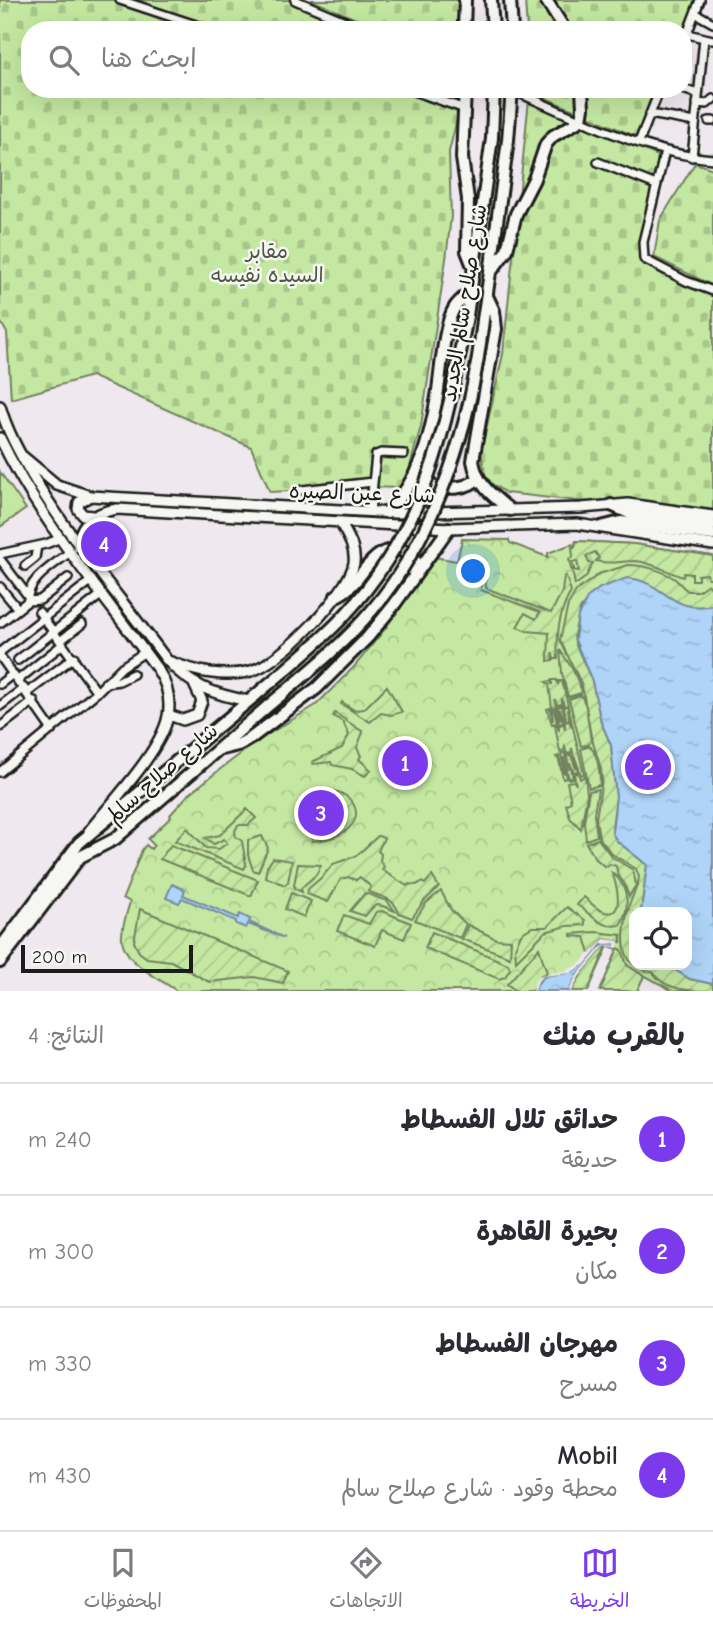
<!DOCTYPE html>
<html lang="ar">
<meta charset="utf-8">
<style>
body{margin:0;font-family:"Comic Neue","Playpen Sans Arabic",sans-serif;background:#f7f7f7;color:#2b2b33;direction:rtl}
.controls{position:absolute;right:21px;bottom:21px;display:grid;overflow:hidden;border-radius:14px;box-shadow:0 7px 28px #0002}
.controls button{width:63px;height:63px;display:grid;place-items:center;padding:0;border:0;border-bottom:2px solid #e1e1e2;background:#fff;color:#2b2b33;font:35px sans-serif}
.scale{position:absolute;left:21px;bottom:18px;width:172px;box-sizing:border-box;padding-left:7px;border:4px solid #1c1c1c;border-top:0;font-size:19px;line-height:24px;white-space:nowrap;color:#1c1c1c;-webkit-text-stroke:5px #f6f6f2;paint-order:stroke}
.you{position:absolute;left:474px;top:572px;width:24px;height:24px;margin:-18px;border:5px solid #fff;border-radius:50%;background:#1a73e8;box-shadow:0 0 0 10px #1a73e833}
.badge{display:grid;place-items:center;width:46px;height:46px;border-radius:50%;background:#7c3aed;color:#fff;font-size:23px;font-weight:700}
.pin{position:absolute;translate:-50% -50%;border:4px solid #fff;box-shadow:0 2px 7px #0006}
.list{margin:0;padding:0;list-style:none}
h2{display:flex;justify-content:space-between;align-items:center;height:91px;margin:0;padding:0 28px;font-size:30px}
h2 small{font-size:23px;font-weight:400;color:#7c7c81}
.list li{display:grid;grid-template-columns:46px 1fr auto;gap:21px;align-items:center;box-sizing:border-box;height:112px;padding:0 28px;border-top:2px solid #e1e1e2}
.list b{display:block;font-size:26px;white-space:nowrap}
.list p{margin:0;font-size:23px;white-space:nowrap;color:#7c7c81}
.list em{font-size:23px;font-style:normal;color:#7c7c81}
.icon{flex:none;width:38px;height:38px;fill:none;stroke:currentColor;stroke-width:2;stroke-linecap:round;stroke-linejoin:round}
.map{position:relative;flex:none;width:713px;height:991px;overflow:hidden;direction:ltr}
.search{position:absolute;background:#fff;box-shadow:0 7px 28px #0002;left:21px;right:21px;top:21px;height:77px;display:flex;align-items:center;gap:18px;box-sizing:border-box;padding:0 24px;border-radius:28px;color:#7c7c81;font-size:26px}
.sheet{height:539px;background:#fff}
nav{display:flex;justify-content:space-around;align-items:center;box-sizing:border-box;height:98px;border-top:2px solid #e1e1e2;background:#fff;font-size:19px;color:#7c7c81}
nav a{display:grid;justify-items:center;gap:4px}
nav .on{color:#7c3aed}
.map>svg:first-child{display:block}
</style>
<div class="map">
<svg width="713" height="991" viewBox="0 0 713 991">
<defs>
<pattern id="cemetery-stones" width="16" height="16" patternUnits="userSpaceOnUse" patternTransform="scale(1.75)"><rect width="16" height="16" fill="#c4e8a1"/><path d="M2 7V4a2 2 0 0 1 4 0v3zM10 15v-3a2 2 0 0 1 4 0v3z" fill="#a8c68a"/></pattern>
<pattern id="park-crowns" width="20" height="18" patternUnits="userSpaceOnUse" patternTransform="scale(1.75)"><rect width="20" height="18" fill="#c4e8a1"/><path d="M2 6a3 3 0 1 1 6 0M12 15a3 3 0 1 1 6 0" fill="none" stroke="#a8c68a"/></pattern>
<pattern id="garden-furrows" width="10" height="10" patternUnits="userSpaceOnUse" patternTransform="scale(1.75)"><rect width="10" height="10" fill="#c4e8a1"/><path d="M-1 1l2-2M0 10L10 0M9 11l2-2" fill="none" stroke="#a8c68a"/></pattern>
<pattern id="water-ripples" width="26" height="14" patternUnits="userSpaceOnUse" patternTransform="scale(1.75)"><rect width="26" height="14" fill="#afd4f8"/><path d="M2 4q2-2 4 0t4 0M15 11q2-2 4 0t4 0" fill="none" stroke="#96b5d4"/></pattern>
</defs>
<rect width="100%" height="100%" fill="#efe8ee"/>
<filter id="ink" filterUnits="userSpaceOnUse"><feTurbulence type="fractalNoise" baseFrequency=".0143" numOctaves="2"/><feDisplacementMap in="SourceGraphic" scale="14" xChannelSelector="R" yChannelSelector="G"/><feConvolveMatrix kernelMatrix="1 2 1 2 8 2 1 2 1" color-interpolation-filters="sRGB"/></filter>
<g filter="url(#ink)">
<path fill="url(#cemetery-stones)" stroke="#70825e" stroke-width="2" d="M0,0h289l74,30h-333v59h430l1,13 -12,50 2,64 -5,43 -25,167 -17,62 -37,-1 -97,5 -19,-45 -160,-71 -80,23 -4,-66 -7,-12z
M311,0h148l-3,30h-74z
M525,0h171l-13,31 -156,-1z
M529,89h129l-21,48 -108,-46z
M529,99l129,57 -15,104 70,34v222l-207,-23 -14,-9 -7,-10 -4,-22 22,-98z
M695,163l18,6v117l-59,-29 6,-37z"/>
<path fill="url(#park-crowns)" stroke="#70825e" stroke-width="2" fill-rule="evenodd" d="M462,539l47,1 1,3 38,14v-4l24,-9 2,3 2,-6 58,3 79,12v435h-40l-44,-24 -6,-7 -1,-10 -14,-4 -20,45h-411c-18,-13 -58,-30 -55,-57 1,-10 5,-22 8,-32l-7,-4 19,-48 4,-5 5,4 3,-4 -6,-6 23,-22 -1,-2 18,-20 35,-28 36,-27 57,-35 38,-38 31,-38 50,-72 22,4zM634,912h53v53h-53z"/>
<path fill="url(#garden-furrows)" stroke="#70825e" stroke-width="2" d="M576,541l58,3 79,12v22h-5l-1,-4 -9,1v5h-6v-6l-8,-1 -1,4c-16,-5 -31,-15 -48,-16 -15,0 -25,4 -39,0l3,-3 -4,-6 -9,4 3,7h4l-7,14 -11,8 -3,-15 7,1 -2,-10 -5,1 2,7h-3l-2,-10 4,-2 -1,-10h3z
M628,565c15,0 34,5 47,14 5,4 8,9 13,12h10l10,-7 5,6v15c-32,8 -58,-13 -86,-27l-33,14 -14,17 -6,26 1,8 17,38 9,41 10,23 5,52 -4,31 5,13 30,24 -6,47h-7v53h33l23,14 23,5v7c-20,0 -49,0 -60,-19 -37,-2 -31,-42 -23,-69 3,-9 8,-16 9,-26l-3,-8 -24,-15 -13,-17 -3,-18 6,-39 -1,-11 -10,-33 -9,-51 -22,-45 8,-35 8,-14 23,-17z
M566,576l5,16c-12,20 -15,43 -13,67h-4l-2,-7 1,8 -5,1 1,-28 -22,-2 -10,-4 8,-14 11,6 4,-7 -59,-22v-10l5,-1v9l65,25 11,-21 2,-15z
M560,650l13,20 9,21 -1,2 -13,4 -6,-24z
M552,680h5l1,5 1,-4h3l6,24 -4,1 -2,-8v6l-5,1 -2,-6 1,8 -4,1 -3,-24 -3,-2 5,-1 1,4z
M387,686l15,26 -11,3 -10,-2 -11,9 -29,-18 1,-2 12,8 10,-1z
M581,695l5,11 5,35 -3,4 -7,1 -12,-47z
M562,706l4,13 -2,-12 4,-1 16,68 -3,1 -6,-18 3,14 -4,1 -4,-9 3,15 -4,1 -5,-21 -1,1 4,19 -4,1 -4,-19 -3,-3 3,-1 4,17h2l-4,-19 4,-1 4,17 -2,-14 4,-1 5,14 -4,-21 -1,5 -4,1 -2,-7 -1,4 -4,1 -5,-27 2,-1 2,7v-6l5,-1 1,5v-7l4,-1 3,6 -4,-20 1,13 -4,1 -5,-12 3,14 -4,1 -3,-14h-2l3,13 -5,1 -5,-15 3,-1 3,13 -1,-11 4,-2 4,12 -2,-13z
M335,713l28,19 -6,16 4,8 -2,3 12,11 -6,6 -13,-7 -20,-4 -1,-3 -18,2 -1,-2 30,-14 7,-13 -6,-13 -10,-6z
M590,746c9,10 10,26 10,39l-11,3 -8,-39z
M578,773l2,6 5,-3 2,18 -6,35 -11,-11 -4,-14 5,-2 -4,-20 7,-1 2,4 -2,-11z
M598,789l-4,25 3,22 -11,4 -2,-18 5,-31z
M333,791c18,2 32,22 16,37 -9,9 -24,12 -37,13l-8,-43 17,-6z
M247,809l9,9 -8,7h-10l-3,6 1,6 6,4 4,24 -2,4 -69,-28 12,-13 19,20 13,1 8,-6 -3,-4 -10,5 -9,-6 15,-3z
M262,836l6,12 -10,24 -5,-2 -5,-15v-15z
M378,836l6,2 -6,13 3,3 -1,7 4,6 -2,3 25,16 2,-2 7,1 6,-3 3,2 7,-8 7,11 -15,14 -12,17 -13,-5c-6,-17 -18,-15 -31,-22l3,-4 -11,-10 -4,3 -8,-3 -7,2 -13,23 -21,-8 1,-5 14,-12 11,-13 23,-8z
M598,839l14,18 21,13 3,15 -7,12 -5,-14 -6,-8 -2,-9 -6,-2 -5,3 -10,-9 -9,-15z
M171,845l87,35 -7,16 -91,-37z
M273,858l19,3 -4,21 -3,3 -20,-8 2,-10z
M298,864l23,1 -5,10 -15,13 1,4 -7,-3 -1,-4z
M612,873c18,13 18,37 8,52 -20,4 -27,-10 -43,-20l7,-8c5,4 11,11 18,14 25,10 14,-28 10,-38z
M441,891l10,19 15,14 -6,14 -45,-18 11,-17z
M291,893l20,8 -7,16 -19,-8z
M365,893l22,8 8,10c-20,-8 -17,-10 -30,5l-15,-5z
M567,907l18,13v5l-18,1 -22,6 -29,29 -1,-13 6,-14 11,-7h15z
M140,909l148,62 -5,12 -29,-6 -45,5 -38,-21 -24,-3 -8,-6 -5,-10z
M382,911l29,12 -7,16 -22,-9 -7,16 -38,-15 7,-16 25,9 7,-12z
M468,925l28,14 15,1 -1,17 -48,-18z
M432,932l76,32 2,5 -5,8 -6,2 -74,-31z
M596,932l25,3v7l-17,-3 -14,15 -5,-17 -14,-1v-2z
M607,946l-19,45h-16l10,-18 21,-25z
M539,948l8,25 -6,2 -8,16h-17l-9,-7z
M618,948l4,2 5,15 17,11 -7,15h-37z"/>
<path fill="#c4e8a1" stroke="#70825e" stroke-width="2" d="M0,472l26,37 -26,18z"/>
<path fill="url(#water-ripples)" stroke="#748aa0" stroke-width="2" d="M627,578c38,3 44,37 86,27v379l-23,-5 -23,-14h20v-53h-46l6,-47 -30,-24 -5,-8 4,-36 -5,-52 -10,-23 -9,-41 -17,-41 3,-24 10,-19 12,-9z
M172,884l13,6 -2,5 55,23 2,-4 10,5 -1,3 35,16 -36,-14 -2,4 -10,-4v-3l-54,-23 -3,5 -13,-5z
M606,942l10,1 -1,3 -8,-1 -6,2 -26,31 -6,13h-34c8,-26 23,-10 42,-22 12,-7 16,-22 29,-27z"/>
<path fill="#efe8ee" d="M604,939l15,2 -1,7 -11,-2 -4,2 -24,29 -7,14h-3l6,-13 25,-30 7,-3 8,1v-3l-14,1 -16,20 -15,9 -27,3 -5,5 -3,10h-2l2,-10 6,-6 23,-4 14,-6z"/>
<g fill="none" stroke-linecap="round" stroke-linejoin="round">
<defs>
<path id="minor" d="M120,0l91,30
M295,0l71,30
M695,13l18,10
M683,33l30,7
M687,34l13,-34
M408,89l57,20
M510,89c65,28 132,64 203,70
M683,89l15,5
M697,103l10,1 6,-5
M650,114l45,8
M709,121h4
M639,142l21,-53
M665,151l-22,91 1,17 42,22 27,10
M692,157l12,-119
M598,162l58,23
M302,490l71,-8
M370,512l6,-57 5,-2 23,1
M0,554l46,-10 15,-6
M0,559l28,37
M25,566l10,-8 2,-12
M0,587l18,22
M28,601c-2,-22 28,-37 43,-50
M39,612l58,80
M0,623l28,-22 12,-1 28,-22
M60,641l22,-17
M0,652l92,-72
M0,656l52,74
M18,660l84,-66
M18,680l45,-36
M105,683l14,-2 14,-7
M0,684l13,-10
M27,693l47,-36
M0,706l24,-18
M0,727l34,-26
M0,772l97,-80 25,-25 23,-15"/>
<path id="major" d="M0,406c7,25 19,46 32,69 39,66 89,123 134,184 23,27 50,36 83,42
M0,438c40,84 104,157 158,232 9,14 13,30 10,46 -6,34 -57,87 -79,115
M21,455l36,30 33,11 305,17 186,-5 47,-4 85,12
M89,497l-10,5 -1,7 5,6 10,1
M78,547c1,-25 16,-34 39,-38l332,19 128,-4 136,21
M171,662c24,10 54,16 80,9 29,-8 98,-78 103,-108 2,-15 -7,-28 -14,-41
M169,715l14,5 14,-5 5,-14 -8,-17"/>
<path id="highway" d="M491,0l2,30
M510,0l2,30
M546,0l19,30
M464,30l1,-30
M465,89l-3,69 6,41 -1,52 7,18
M490,273l17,-23 9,-36 18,-35 12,-35 7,-8 28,-16 2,-12 -1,-19
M487,296l7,15 2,18 -23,132c4,24 20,35 37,49
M467,316l25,-178 2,-49
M483,320l11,-75
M419,482c16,7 47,10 59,-4
M611,505l18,8 84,12
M387,513c33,-34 42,-71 50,-116 4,-23 6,-72 18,-90 4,-6 10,-10 15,-15
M601,527l20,-5 92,13
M336,596c30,-12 31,-56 74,-44l6,10 -2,12
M222,749l16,-4 13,-7 66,-50 51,-51 26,-32 55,-77
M0,948l79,-105 177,-148
M0,962l80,-105 35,-18 153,-133"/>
</defs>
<use href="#minor" stroke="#1c1c1c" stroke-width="12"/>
<use href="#major" stroke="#1c1c1c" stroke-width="14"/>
<use href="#highway" stroke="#1c1c1c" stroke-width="16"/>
<use href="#minor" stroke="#f6f6f2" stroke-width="7"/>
<use href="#major" stroke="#f6f6f2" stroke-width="9"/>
<use href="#highway" stroke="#f6f6f2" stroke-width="10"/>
<defs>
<path id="highway-bridge" d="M494,245l14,-105 4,-51
M256,695c30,-26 61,-50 88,-79 82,-88 102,-186 123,-300
M268,706c36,-30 74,-60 105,-97 66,-79 99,-188 110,-289"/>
</defs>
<use href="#highway-bridge" stroke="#1c1c1c" stroke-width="16" stroke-linecap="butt"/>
<use href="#highway-bridge" stroke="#f6f6f2" stroke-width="10"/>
</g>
</g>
<g text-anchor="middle" stroke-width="5" stroke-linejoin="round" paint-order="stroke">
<g font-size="21" fill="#4e5944" stroke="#f6f6f2">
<text x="267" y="258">مقابر<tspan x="267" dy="24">السيده نفيسه</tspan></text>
</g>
<g font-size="21" fill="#1c1c1c" stroke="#f6f6f2">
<text transform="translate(464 303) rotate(-81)" y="7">شارع صلاح سالم الجديد</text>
<text transform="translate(362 493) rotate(2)" y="7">شارع عين الصيره</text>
<text transform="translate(162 773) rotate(-41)" y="7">شارع صلاح سالم</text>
</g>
</g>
</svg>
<div class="controls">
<button><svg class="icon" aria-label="locate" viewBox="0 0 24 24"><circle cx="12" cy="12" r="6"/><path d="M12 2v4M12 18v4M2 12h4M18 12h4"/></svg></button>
</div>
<div class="scale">200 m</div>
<div class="you"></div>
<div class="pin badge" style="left:405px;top:763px">1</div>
<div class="pin badge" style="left:648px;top:767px">2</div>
<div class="pin badge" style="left:321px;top:813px">3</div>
<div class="pin badge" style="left:104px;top:544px">4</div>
<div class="search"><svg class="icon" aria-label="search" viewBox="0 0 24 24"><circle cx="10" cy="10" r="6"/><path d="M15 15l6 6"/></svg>ابحث هنا</div>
</div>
<section class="sheet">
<h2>بالقرب منك<small>النتائج: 4</small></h2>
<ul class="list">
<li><span class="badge">1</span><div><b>حدائق تلال الفسطاط</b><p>حديقة</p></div><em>240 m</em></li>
<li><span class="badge">2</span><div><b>بحيرة القاهرة</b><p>مكان</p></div><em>300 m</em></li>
<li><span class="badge">3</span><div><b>مهرجان الفسطاط</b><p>مسرح</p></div><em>330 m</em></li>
<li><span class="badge">4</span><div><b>Mobil</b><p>محطة وقود · شارع صلاح سالم</p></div><em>430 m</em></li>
</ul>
</section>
<nav>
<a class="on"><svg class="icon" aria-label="map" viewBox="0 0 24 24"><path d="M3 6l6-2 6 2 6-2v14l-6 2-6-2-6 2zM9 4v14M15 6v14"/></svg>الخريطة</a>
<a><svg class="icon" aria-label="directions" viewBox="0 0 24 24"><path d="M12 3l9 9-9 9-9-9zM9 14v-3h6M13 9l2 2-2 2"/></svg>الاتجاهات</a>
<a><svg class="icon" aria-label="saved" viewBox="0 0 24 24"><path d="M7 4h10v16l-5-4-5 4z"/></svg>المحفوظات</a>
</nav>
